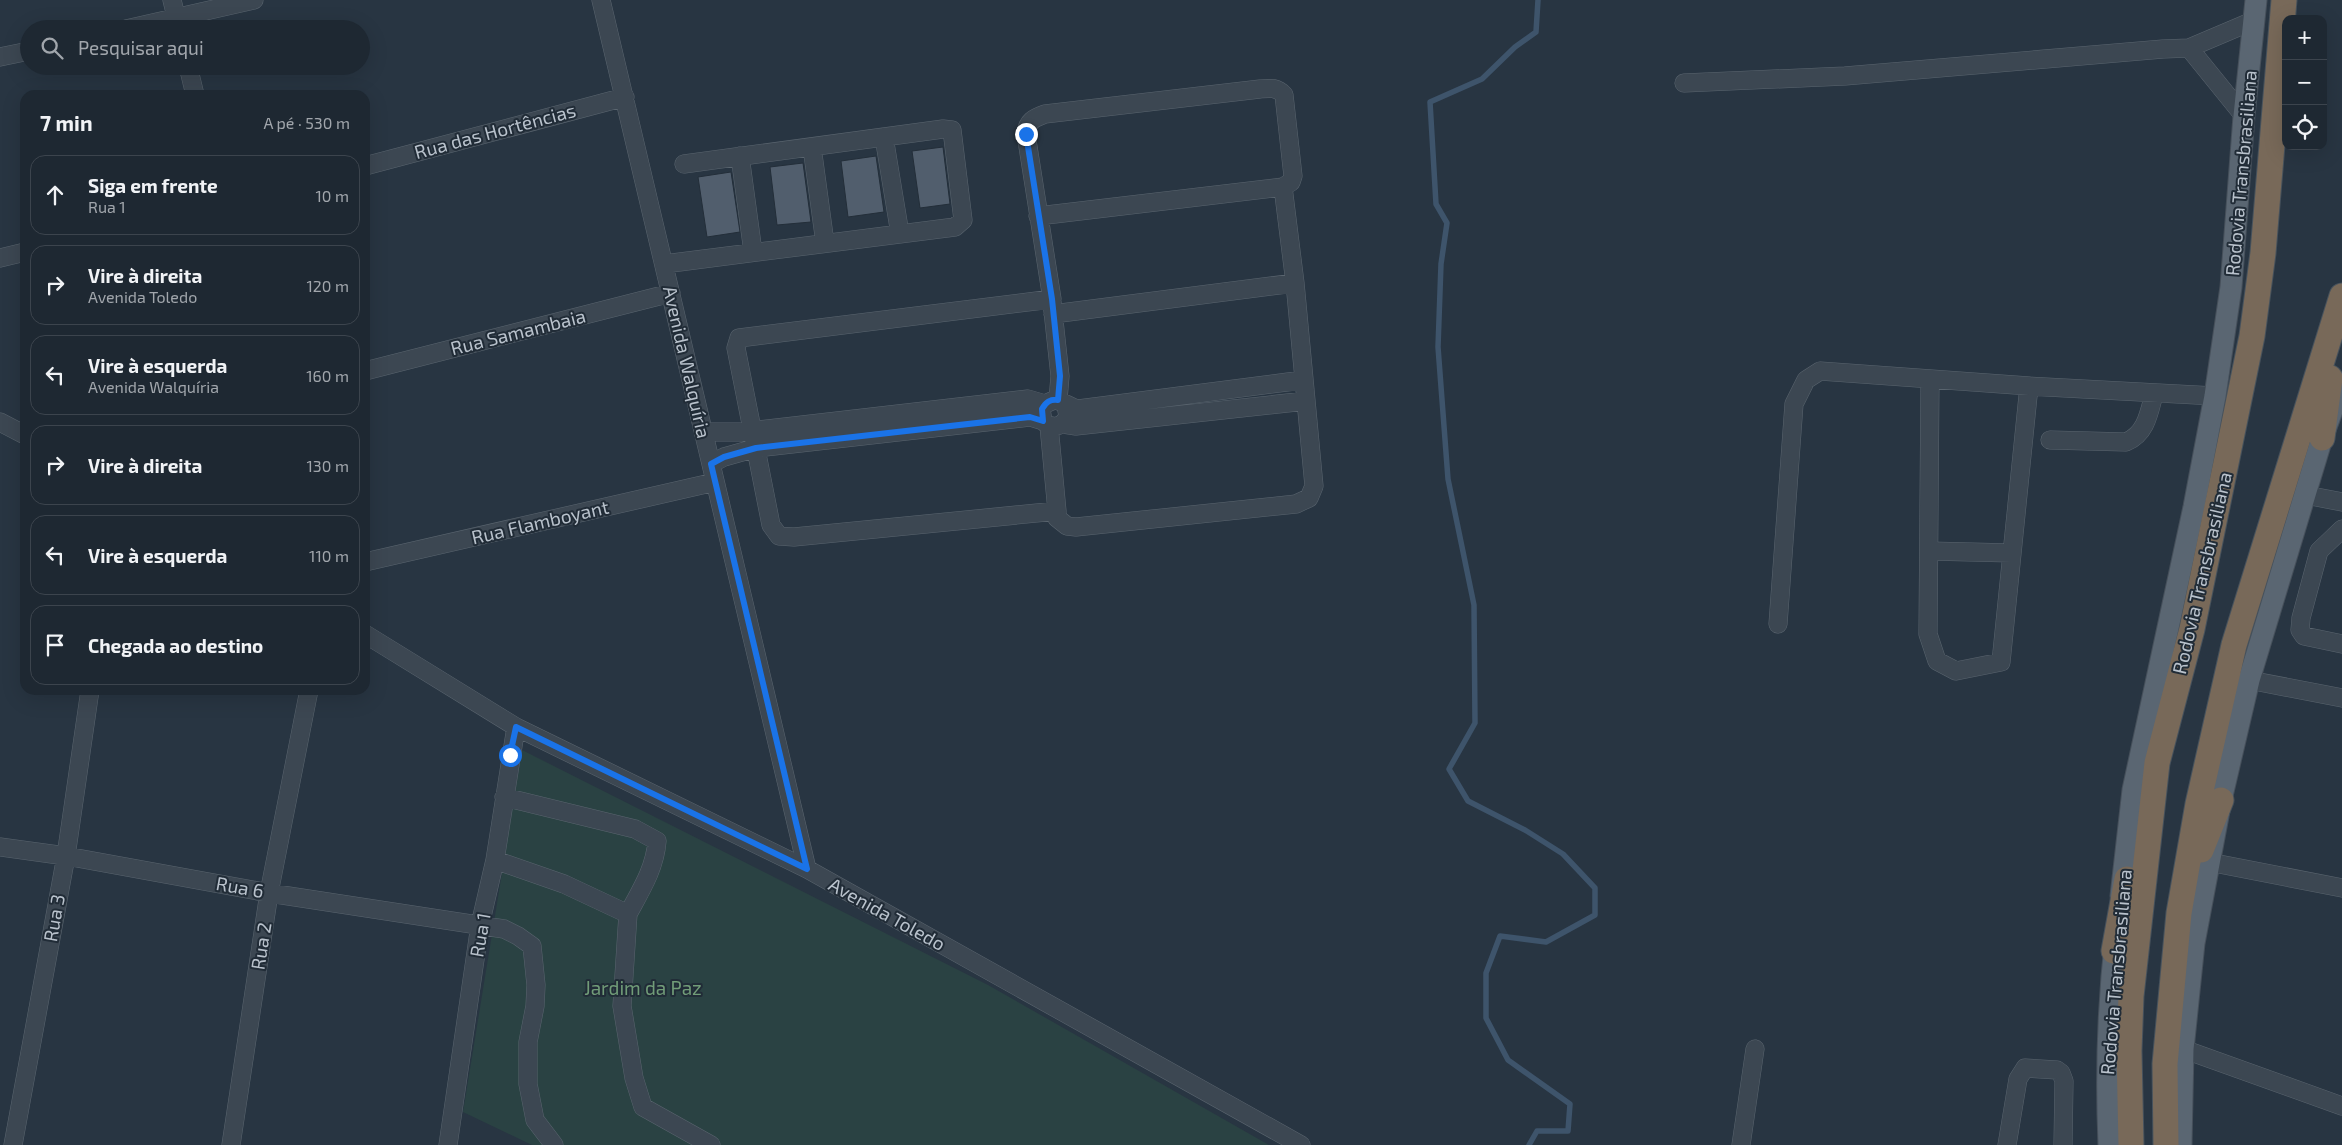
<!DOCTYPE html>
<html lang="pt">
<meta charset="utf-8">
<style>
body{margin:0;font-family:"Exo 2",sans-serif;background:#26303a;color:#f1f3f6}
.controls{position:absolute;right:15px;top:15px;display:grid;overflow:hidden;border-radius:10px;box-shadow:0 5px 20px #0002}
.controls button{width:45px;height:45px;display:grid;place-items:center;padding:0;border:0;border-bottom:1px solid #3c444d;background:#1e2832;color:#f1f3f6;font:25px sans-serif}
.stop{position:absolute;width:15px;height:15px;margin:-11px;border:4px solid #1a73e8;border-radius:50%;background:#fff}
.stop.end{background:#1a73e8;border-color:#fff;box-shadow:0 1px 5px #0008}
.list{margin:0;padding:0;list-style:none}
h2{display:flex;justify-content:space-between;align-items:center;height:65px;margin:0;padding:0 20px;font-size:21px}
h2 small{font-size:16px;font-weight:400;color:#a1a6ac}
.list li{display:grid;grid-template-columns:32px 1fr auto;gap:15px;align-items:center;box-sizing:border-box;height:80px;margin:0 10px 10px;padding:0 10px;border:1px solid #3c444d;border-radius:15px}
.list b{display:block;font-size:19px;white-space:nowrap}
.list p{margin:0;font-size:16px;white-space:nowrap;color:#a1a6ac}
.list em{font-size:16px;font-style:normal;color:#a1a6ac}
.icon{flex:none;width:28px;height:28px;fill:none;stroke:currentColor;stroke-width:2;stroke-linecap:round;stroke-linejoin:round}
.map{position:relative;flex:none;width:2342px;height:1145px;overflow:hidden}
.search{position:absolute;background:#1e2832;box-shadow:0 5px 20px #0002;left:20px;top:20px;width:350px;height:55px;display:flex;align-items:center;gap:12px;box-sizing:border-box;padding:0 18px;border-radius:28px;color:#a1a6ac;font-size:19px}
.panel{position:absolute;background:#1e2832;box-shadow:0 5px 20px #0002;left:20px;top:90px;width:350px;height:605px;border-radius:15px}
.map>svg:first-child{display:block}
</style>
<div class="map">
<svg width="2342" height="1145" viewBox="0 0 2342 1145">
<rect width="100%" height="100%" fill="#283542"/>
<path fill="#2a4243" d="M522,750l466,235 281,160h-737l-69,-33z"/>
<g fill="none" stroke-linecap="round" stroke-linejoin="round">
<path stroke="#3e546b" stroke-width="5.5" d="M1529,1145l8,-14h31l2,-27 -62,-44 -22,-42v-45l14,-37 46,6 49,-27v-27l-32,-34 -38,-24 -57,-29 -19,-32 26,-46 -1,-118 -26,-126 -10,-132 3,-83 6,-41 -11,-19 -6,-102 52,-23 33,-32 21,-15 2,-32"/>
</g>
<path fill="#515e6d" stroke="#232e39" d="M943,147l7,57 -30,4 -8,-57z
M876,156l8,56 -36,5 -7,-56z
M803,163l8,59 -34,3 -7,-58z
M731,172l9,60 -33,5 -9,-60z"/>
<g fill="none" stroke-linecap="round" stroke-linejoin="round">
<defs>
<path id="minor" d="M172,0l7,29
M601,0l206,869
M126,29l128,-29
M2189,48l55,68
M0,57l29,-6
M188,66l7,29
M1684,83l161,-7 318,-27 26,-1 66,-28
M884,137l16,97
M812,147l13,96
M740,156l13,96
M365,166l260,-69
M1038,216l245,-29 8,-5 2,-6 -9,-81c-7,-8 -14,-7 -24,-6l-215,25c-11,4 -18,7 -19,20l26,165 -313,39 -3,10 35,177 8,11 15,1 263,-26v7l10,8 9,1 220,-23 13,-6 5,-12 -19,-203 -12,-96
M0,258l25,-6
M664,264l291,-37 8,-7 -11,-90 -9,-1 -259,35
M1052,302l8,74 -2,24
M1053,314l242,-31
M365,371l306,-78
M1930,379l-2,255 9,27 19,10 45,-9 28,-276
M1066,406l2,10c-5,11 -16,14 -25,5l-2,-12 4,-5 9,-4c9,1 15,7 24,9l225,-29
M0,422l25,13
M1063,424l13,2 230,-25
M1049,426l8,85
M704,432h36l288,-33 17,5
M2050,440l76,2c20,-8 23,-29 28,-48
M711,464l13,-7 32,-9 274,-31 13,4
M2306,495l36,7
M2342,529l-23,22 -18,67 -1,12 4,6 38,8
M1929,551l83,2
M365,562l350,-80
M1778,624l16,-220 12,-24 14,-9 209,15 186,10
M365,634l151,93 291,142 494,276
M2249,680l93,18
M504,797l131,32 22,12c-2,27 -16,49 -29,73
M0,847l66,9 203,37 235,36 14,7 14,10 4,39 -1,21 -7,36v42l7,36 19,25
M495,860l69,24 64,30 -6,92 12,72 9,29 68,38
M2209,862l133,26
M2183,1049l159,57
M13,1145l53,-289 24,-166
M231,1145l38,-252 40,-203
M448,1145l32,-220 15,-65 21,-133
M1741,1145l14,-96
M2007,1145l11,-66 7,-11 32,2 4,3 3,8 -1,64"/>
<path id="major" d="M2121,896l12,-106 61,-283 21,-111 16,-109 13,-171 12,-116
M2109,1145c-3,-70 -1,-140 7,-209
M2181,1145l2,-96 11,-106 27,-143 28,-120 73,-242 20,-55"/>
<path id="highway" d="M2322,438l8,-60
M2201,850l20,-50
M2114,951l13,-72
M2131,1145l-2,-94 2,-55 26,-233 35,-134 60,-293 11,-83 21,-253
M2166,1145l-1,-81 14,-151 19,-109 36,-159 108,-349"/>
</defs>
<use href="#minor" stroke="#5a656f" stroke-width="19"/>
<use href="#major" stroke="#46505b" stroke-width="23"/>
<use href="#highway" stroke="#47525c" stroke-width="27"/>
<use href="#minor" stroke="#3c4752" stroke-width="18"/>
<use href="#major" stroke="#5a6672" stroke-width="21"/>
<use href="#highway" stroke="#786959" stroke-width="25"/>
</g>
<g fill="none" stroke-linecap="round" stroke-linejoin="round">
<path stroke="#1a73e8" stroke-width="6" d="M510,755l6,-28 291,142 -96,-405 13,-7 32,-9 274,-31 13,4 -1,-12c4,-7 8,-10 16,-9l2,-24 -8,-77 -26,-165"/>
</g>
<g text-anchor="middle" stroke-width="4" stroke-linejoin="round" paint-order="stroke">
<g font-size="19" fill="#b9c2cc" stroke="#212c37">
<text transform="translate(495 131) rotate(-15)" y="7">Rua das Hortências</text>
<text transform="translate(2241 173) rotate(-85)" y="7">Rodovia Transbrasiliana</text>
<text transform="translate(518 332) rotate(-14)" y="7">Rua Samambaia</text>
<text transform="translate(687 362) rotate(77)" y="7">Avenida Walquíria</text>
<text transform="translate(540 522) rotate(-13)" y="7">Rua Flamboyant</text>
<text transform="translate(2202 573) rotate(-77)" y="7">Rodovia Transbrasiliana</text>
<text transform="translate(240 887) rotate(10)" y="7">Rua 6</text>
<text transform="translate(887 914) rotate(29)" y="7">Avenida Toledo</text>
<text transform="translate(54 918) rotate(-80)" y="7">Rua 3</text>
<text transform="translate(480 935) rotate(-80)" y="7">Rua 1</text>
<text transform="translate(261 946) rotate(-81)" y="7">Rua 2</text>
<text transform="translate(2116 972) rotate(-85)" y="7">Rodovia Transbrasiliana</text>
</g>
<g font-size="19" fill="#719c78" stroke="#212c37">
<text x="643" y="995">Jardim da Paz</text>
</g>
</g>
</svg>
<div class="controls">
<button>+</button>
<button>−</button>
<button><svg class="icon" aria-label="locate" viewBox="0 0 24 24"><circle cx="12" cy="12" r="6"/><path d="M12 2v4M12 18v4M2 12h4M18 12h4"/></svg></button>
</div>
<div class="stop" style="left:510px;top:755px"></div>
<div class="stop end" style="left:1026px;top:134px"></div>
<div class="search"><svg class="icon" aria-label="search" viewBox="0 0 24 24"><circle cx="10" cy="10" r="6"/><path d="M15 15l6 6"/></svg>Pesquisar aqui</div>
<section class="panel">
<h2>7 min<small>A pé · 530 m</small></h2>
<ul class="list">
<li><svg class="icon" aria-label="ahead" viewBox="0 0 24 24"><path d="M12 20V5M6 11l6-6 6 6"/></svg><div><b>Siga em frente</b><p>Rua 1</p></div><em>10 m</em></li>
<li><svg class="icon" aria-label="right" viewBox="0 0 24 24"><path d="M7 20v-9h11M14 6l5 5-5 5"/></svg><div><b>Vire à direita</b><p>Avenida Toledo</p></div><em>120 m</em></li>
<li><svg class="icon" aria-label="left" viewBox="0 0 24 24"><path d="M17 20v-9H6M10 6l-5 5 5 5"/></svg><div><b>Vire à esquerda</b><p>Avenida Walquíria</p></div><em>160 m</em></li>
<li><svg class="icon" aria-label="right" viewBox="0 0 24 24"><path d="M7 20v-9h11M14 6l5 5-5 5"/></svg><div><b>Vire à direita</b></div><em>130 m</em></li>
<li><svg class="icon" aria-label="left" viewBox="0 0 24 24"><path d="M17 20v-9H6M10 6l-5 5 5 5"/></svg><div><b>Vire à esquerda</b></div><em>110 m</em></li>
<li><svg class="icon" aria-label="arrive" viewBox="0 0 24 24"><path d="M6 21V4h12l-3 4 3 4H6"/></svg><div><b>Chegada ao destino</b></div></li>
</ul>
</section>
</div>
